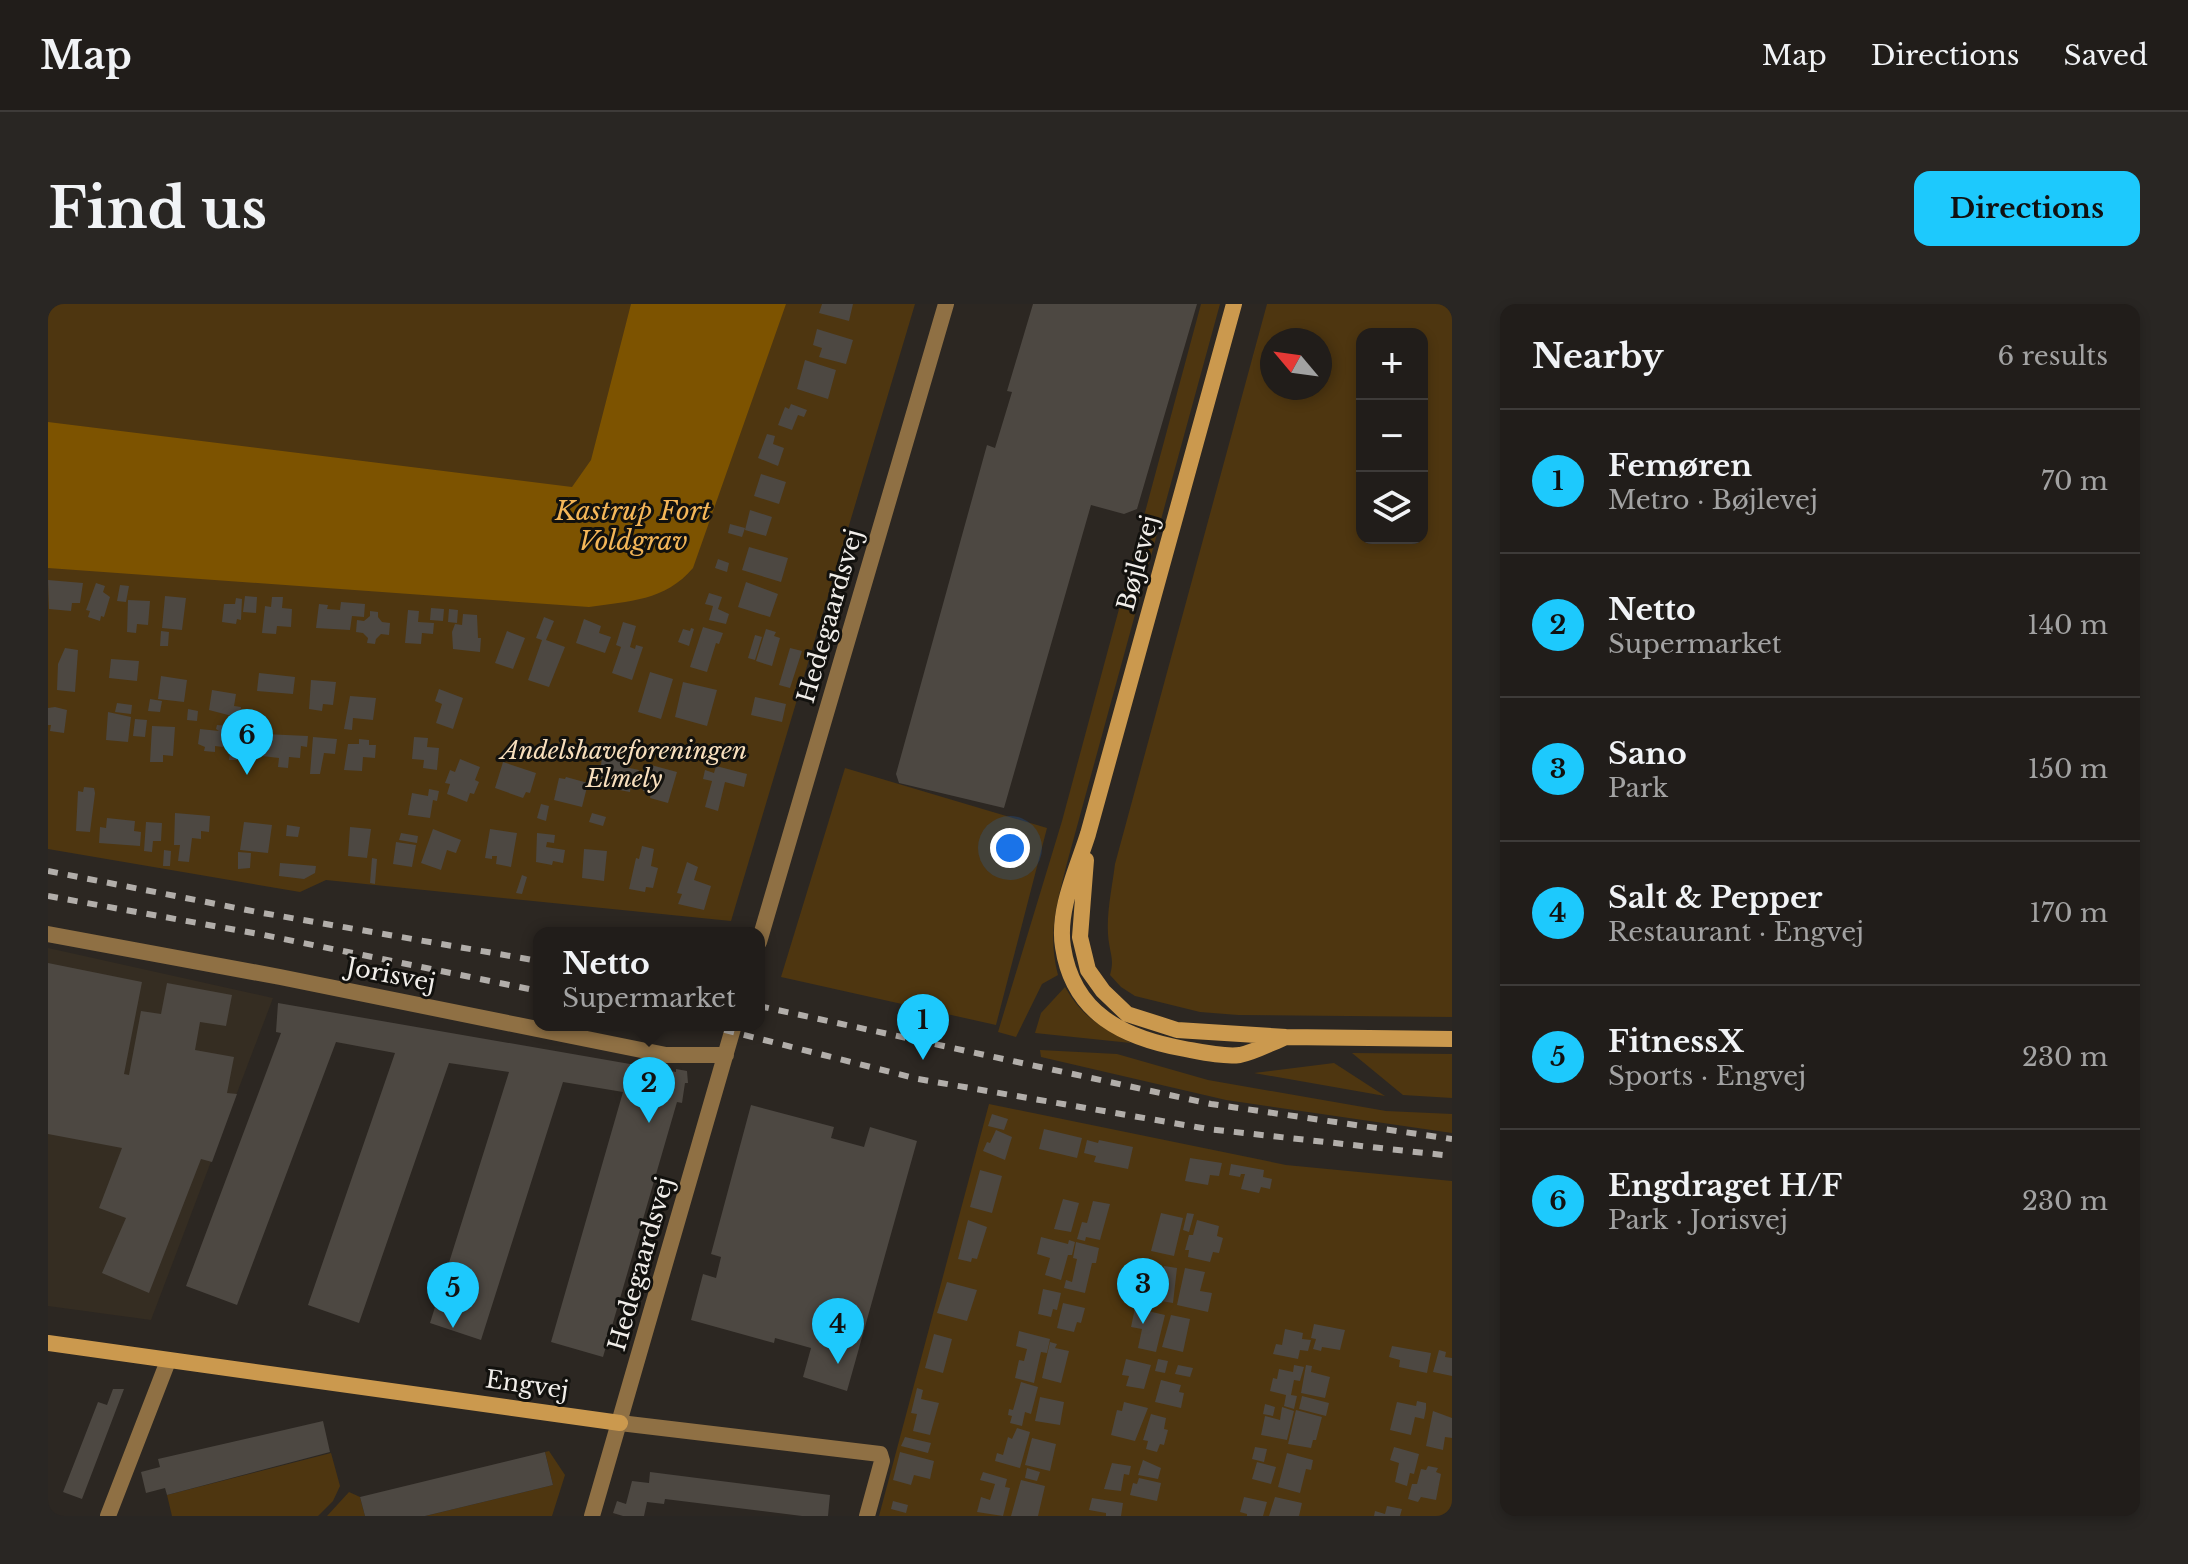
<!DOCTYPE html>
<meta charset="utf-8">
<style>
body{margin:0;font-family:"Libre Baskerville",serif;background:#292623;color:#f1f3f6}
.controls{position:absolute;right:24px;top:24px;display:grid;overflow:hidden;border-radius:16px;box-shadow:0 4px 12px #0003}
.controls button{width:72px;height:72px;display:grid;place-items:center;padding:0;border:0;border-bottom:2px solid #3e3b39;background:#211d1a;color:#f1f3f6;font:40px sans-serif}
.compass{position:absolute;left:1212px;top:24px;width:72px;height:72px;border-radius:50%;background:#211d1a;box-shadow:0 4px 12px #0003;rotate:299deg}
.you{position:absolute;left:962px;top:544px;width:28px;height:28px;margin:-20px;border:6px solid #fff;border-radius:50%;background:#1a73e8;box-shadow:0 0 0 12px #1a73e833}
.badge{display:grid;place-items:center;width:52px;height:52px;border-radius:50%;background:#1dc9fd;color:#111;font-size:26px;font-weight:700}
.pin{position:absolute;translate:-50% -66px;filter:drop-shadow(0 2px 4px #0008)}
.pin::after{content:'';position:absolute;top:42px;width:28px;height:24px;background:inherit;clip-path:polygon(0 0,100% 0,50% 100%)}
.popup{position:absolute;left:485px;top:623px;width:232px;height:104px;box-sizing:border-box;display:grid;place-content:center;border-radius:16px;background:#211d1a;filter:drop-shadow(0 2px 6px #0005);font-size:26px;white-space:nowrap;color:#a2a2a2}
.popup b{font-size:30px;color:#f1f3f6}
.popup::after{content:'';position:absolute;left:50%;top:100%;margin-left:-16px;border:16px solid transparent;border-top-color:#211d1a}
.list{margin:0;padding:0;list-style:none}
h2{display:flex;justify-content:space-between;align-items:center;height:104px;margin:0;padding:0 32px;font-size:34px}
h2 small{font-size:26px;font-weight:400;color:#a2a2a2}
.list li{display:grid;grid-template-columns:52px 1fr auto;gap:24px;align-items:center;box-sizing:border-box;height:144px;padding:0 32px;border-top:2px solid #3e3b39}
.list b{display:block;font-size:30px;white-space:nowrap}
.list p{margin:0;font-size:26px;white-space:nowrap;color:#a2a2a2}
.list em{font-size:26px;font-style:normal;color:#a2a2a2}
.icon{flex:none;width:44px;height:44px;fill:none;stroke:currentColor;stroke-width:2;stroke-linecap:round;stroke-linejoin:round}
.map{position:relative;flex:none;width:1404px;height:1212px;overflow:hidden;border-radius:16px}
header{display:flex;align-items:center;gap:48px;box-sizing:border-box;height:112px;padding:0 40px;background:#211d1a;border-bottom:2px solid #3e3b39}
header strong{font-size:38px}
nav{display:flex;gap:44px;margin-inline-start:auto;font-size:28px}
.intro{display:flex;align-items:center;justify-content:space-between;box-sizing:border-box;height:192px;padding:0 48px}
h1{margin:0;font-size:56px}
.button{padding:20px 36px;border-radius:16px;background:#1dc9fd;color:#111;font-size:28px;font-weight:700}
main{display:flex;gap:48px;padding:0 48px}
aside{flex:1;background:#211d1a;border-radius:16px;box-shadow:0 4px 12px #0003}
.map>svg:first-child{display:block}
</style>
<header>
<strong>Map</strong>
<nav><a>Map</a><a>Directions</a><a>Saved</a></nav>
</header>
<div class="intro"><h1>Find us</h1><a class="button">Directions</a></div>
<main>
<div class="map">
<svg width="1404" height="1212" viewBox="0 0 1404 1212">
<rect width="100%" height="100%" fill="#2c2722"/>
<path fill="#352d22" d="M0,644l225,50 -122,322 -103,-14z"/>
<path fill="#4e3610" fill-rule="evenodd" d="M0,0h867l-184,617 -405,-41 -26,12 -252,-43z
M1153,0h19l-153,559c-10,41 -20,70 -9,112l-16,9 -26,53 -18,-5 64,-211z
M1219,0h185v713l-214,-2 -38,-3 -65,-16 -14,-9 -11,-12c4,-14 1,-19 -1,-32 -4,-25 3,-54 6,-79zM1314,30h60v204h-60zM1224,36h48v48h-48z
M797,464l202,60 -51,197 -215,-48z
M1017,683c18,31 35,39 66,56l-96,-10 6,-20z
M992,746l77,4 91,26 178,31 66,3v19l-226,-33 -185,-43z
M1304,749l100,1v44l-49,-3z
M1286,759l51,33 -131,-23z
M941,800l297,61 166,16v335h-573z
M501,1147l16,24 -13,41h-127l128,-31 -8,-33z
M283,1149l9,33 -7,15 -15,15h-146l-5,-21z
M301,1188l11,5 5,19h-38z"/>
<path fill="#7d5300" d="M583,0h155l-93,264c-28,33 -64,33 -104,39l-541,-39v-146l524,65 19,-27z"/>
<path fill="#4d4842" d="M774,0h31l-4,17 -30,-8z
M985,0h164l-60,205 -13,5 -33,-9 -87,303 -105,-25 -3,-9 91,-329 8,3 17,-56 -5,-1z
M769,25l36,11 -7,24 -27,-7 3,-9 -9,-3z
M757,56l31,10 -8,29 -31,-10z
M743,100l16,6 -3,7 -6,-2 -6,15 -14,-5 7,-18 4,2z
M719,130l8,2 -2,8 11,4 -6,18 -20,-8z
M713,170l25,8 -7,22 -25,-8z
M702,206l22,7 -6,19 -21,-6z
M682,220l15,4 -3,9 -14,-4z
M701,243l39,11 -7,24 -39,-12z
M670,255l11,4 -2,9 -12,-4z
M0,276l35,3 -3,20h-8l-1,8 -22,-2z
M698,278l32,12 -8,23 -32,-10z
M48,279l9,3 -2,6 7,5 -6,20 -3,-1 -1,5 -12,-4 2,-6 -4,-1z
M72,281l9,1 -3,16 -9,-1z
M661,289l13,4 -4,12 11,5 -3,10 -17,-4 4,-14 -8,-2z
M117,292l21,2 -4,32 -20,-2z
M197,292l12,1 -1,16 -13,-1z
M224,293h11l-1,11 10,1 -1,18 -14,-1 -1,8 -14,-1 3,-27 6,1z
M188,294l6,1 -1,21 -4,-1 -1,5 -14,-2 2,-18h11z
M80,296l22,1 -2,24 -11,-1 -1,9 -9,-1z
M293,298l24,2 -1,13 -12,-1 -2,14 -34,-2 3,-24 9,1 -1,4 13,1z
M383,304l13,1 -1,12 -13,-1z
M401,305l9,1 -1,13 -9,-1z
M360,306l11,1 -1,11 16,1 -1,11 -11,-1 -1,11 -16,-1z
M322,307l8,1v5l4,5 8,1 -1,12 -8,-1 -5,5 -1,5 -8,-1 1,-5 -5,-5 -7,-1 1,-12 7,1 6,-5z
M415,310l14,1 1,23h3l-1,14 -27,-3 -1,-17 3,-8 7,1z
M496,313l10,4 -8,19 19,7 -16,40 -21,-7 14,-40 -6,-2z
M536,315l17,7 -2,7 12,4 -6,16 -29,-10z
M575,318l13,4 -6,21 5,2 1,-4 7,2 -11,33 -20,-7 9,-26 -5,-2z
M655,323l20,6 -4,11 -3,-1 -9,29 -17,-5z
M643,324l3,1 -5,17 -11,-4 5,-13 7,2z
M718,325l10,3 -2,4 6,2 -8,28 -16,-5z
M113,327l8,1 -1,14h-8z
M459,327l18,7 -12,31 -18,-6z
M707,331l7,2 -7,23 -7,-2z
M17,344l13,2 -3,42 -18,-2 1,-26z
M742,344l12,3 -12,37 -11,-3z
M63,355l28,2 -2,20 -28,-3z
M602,368l23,7 -12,40 -23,-7z
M211,369l36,4 -2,17 -36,-3z
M113,372l26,4 -3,22 -26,-3z
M263,376l25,2 -3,23 -10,-1 -1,7 -13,-2z
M635,378l34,8 -10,36 -32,-9z
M391,385l24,9 -10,31 -17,-6 6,-19 -7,-3z
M164,386l24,4 -2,12 7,1 -1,7 5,1 -2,10 -12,-2 1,-7 -23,-6z
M302,392l26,2 -3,22 -20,-2 -1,12 -8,-1z
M707,393l31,7 -4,18 -31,-7z
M102,395l12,2 -2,11 -12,-1z
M69,399l15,2 -1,9 -16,-2z
M7,403l12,3 -3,23 -14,-2 1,-6h-3v-17z
M140,405l10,2 -1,10 -10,-1z
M60,408l23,5 -3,25 -22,-2z
M209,412l9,1 -1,11 -9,-1z
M87,415l12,1 -2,17 -12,-1z
M169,421l12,1 -1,9 -4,-1 -1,13 -8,-1v6l-11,-1 1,-4 -7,-3 2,-15 19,2 -3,-2z
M104,422l23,1 -2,29 -10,-1v7h-13z
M216,430l44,2 -1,11 -6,-1 -1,12 -11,-1 -1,11 -10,-1 1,-9 -17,-2z
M184,431l26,3 -2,16 -18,-2 -1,8h-8z
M265,433l24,2 -2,15 -11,-1 -4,21h-10z
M366,433l14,1 -1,9 12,1 -2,22 -14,-2 1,-8 -12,-1z
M311,435l10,1v5h7l-1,13 -12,-1 -1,14 -18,-1 4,-26h11z
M555,448l23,4 -1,11 14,3 -3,14 -5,-1 -1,9 -21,-4 2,-9 -12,-2z
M412,455l20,8 -5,13 4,2 -5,12 -4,-1 -3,9 -20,-8 3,-10 -5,-1 5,-13 5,2z
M455,458l33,11 -6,20 -4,-1 -3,6 -28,-10z
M603,461l26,7 -9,31 -18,-5 1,-5 -8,-2z
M668,462l31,8 -3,13 -19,-5 -7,29 -13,-4 7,-26 -9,-2 2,-9 9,3z
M518,473l22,6 -6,24 -28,-7 5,-22 6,1z
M36,483l10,1 1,5 -5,39 -14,-1 2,-40 5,1z
M381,485l10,2 -2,10 -4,-1 -3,18 -22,-3 4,-22 16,3z
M493,500l8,2 -3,15 -9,-3z
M127,509l35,3 -1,16 -8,-1v8l-9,-1 -3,24 -11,-1 2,-16h-6z
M544,509l14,4 -3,9 -14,-4z
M59,514l28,3 -1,10 7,1 -1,14 -41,-3 1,-16 6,1z
M98,518l16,1 -1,18h-8l-1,11 -8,-1z
M196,518l28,3 -4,28 -28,-3z
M239,521l13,2 -2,10 -12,-1z
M302,523l21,2 -4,29 -19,-2z
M385,525l28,11 -5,13 -9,-3 -6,20 -20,-7z
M442,525l27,4 -6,34 -15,-3 1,-8h-5v3l-7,-1z
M353,529l17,3 -1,7 -18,-3z
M489,529l18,2 -1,8 -7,-1 -1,5 19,3 -2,13 -10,-2 -1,4 -16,-3z
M348,538l20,3 -4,22 -19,-3z
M594,542l12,3 -3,17 7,2 -5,20 -7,-1 -1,5 -16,-3 7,-31 3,1z
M536,545l23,2 -3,30 -22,-3z
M116,546l7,1 -1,15h-7z
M190,548l13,1 -1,15 -12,1z
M324,554l5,1 -2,25 -5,-1z
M639,558l11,5 -4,13 17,6 -7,24 -26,-6 4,-10 -5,-1z
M232,559l36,3 -1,7 -11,6 -25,-3z
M474,571l5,2 -5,17 -6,-1z
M0,659l94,19 -18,92 5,1 12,-64 20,3 6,-31 65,12 -6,31 -26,-4 -5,28 39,7 -7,36 10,1 -25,68 -11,-3 -52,134 -47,-20 24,-55 -27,-10 23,-60 -74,-14z
M230,699l398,69v-3l11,2 1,12h-3l-3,20 -5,-1 -74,255 -52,-15 72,-250 -60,-10 -82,258 -51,-17 79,-251 -60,-9 -90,260 -51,-18 87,-252 -59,-11 -99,263 -51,-19 95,-253 -5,-1z
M703,801l83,22 -3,11 33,9 6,-20 47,14 -70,250 -44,-14 8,-29 -36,-10 -1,5 -83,-23 12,-46 13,4 5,-21 -10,-3z
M944,810l16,5 -4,11 -16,-4z
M996,825l38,9 -5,20 -38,-9z
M948,826l16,7 -7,23 -22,-9 4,-9 3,1z
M1039,836l11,3 1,-3 34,7 -5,22 -34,-7 2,-6 -12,-3z
M1142,854l32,5 -3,13 -9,-1 -2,10 -23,-4z
M1183,860l33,6 -1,7 9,2 -2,10 -9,-2 -2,6 -18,-4 4,-15h-4l-1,3 -11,-2z
M932,866l22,6 -10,37 -22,-6z
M1015,895l16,4 -8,29 -17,-3z
M1045,897l17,3 -10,36 -14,-3 -1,4 -8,-2 5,-17 5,1z
M1113,909l22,5 -9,38 -23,-5z
M1139,909l7,1 -5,18 -6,-2z
M920,916l19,7 -10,32 -5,-1 -1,4 -13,-3z
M1149,916l22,6 -2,10 6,2 -4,15 -6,-1 -3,10 -22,-5 1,-7h-4l4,-15h4z
M993,933l27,7 1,-4 6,2 -3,13h-4l-7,25 -16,-5 5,-17 -13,-4z
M1028,938l23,6 -3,15h-4l-7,30 -21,-5 2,-8 6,2 5,-23 -4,-1z
M1116,962l13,2 -4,35 -18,-3z
M1137,964l20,4 -5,19 12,2 -4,19 -31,-7z
M899,978l30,8 -10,31 -30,-8z
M995,985l18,4 -4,17 -4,-1 -2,8 -13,-3z
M1015,999l22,5 -4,15 -4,-1 -3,10 -17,-4z
M1087,1004l30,7 -9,37 -18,-4 4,-19 -11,-2z
M1123,1011l19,4 -7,33 -21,-5z
M1266,1020l31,6 -5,20 -18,-3 -1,4 -8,-2 3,-10 -5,-1z
M1237,1025l18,4 -1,6 9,1 -3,11 -8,-1 -2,9 -25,-5 3,-10 6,1z
M971,1027l31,8 -3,14 -6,-1 -7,31 -19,-5 4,-18 5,1 3,-12 -11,-3z
M886,1030l18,5 -9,34 -18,-5z
M1002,1038l7,2 -2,4 14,3 -8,32 -19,-5z
M1344,1042l39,7 -4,20 -28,-6 1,-7 -11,-3z
M1391,1046l7,2 -1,5 7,1v18l-19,-4z
M1078,1055l25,6 -7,24 -18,-3 3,-10 -7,-1z
M1110,1055l10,2 -3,12 -10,-2z
M1130,1061l15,3 -3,9 -15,-3z
M1246,1061l10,2 -4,14 -6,-1 -3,15 6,1 -3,13 -10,-3 2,-11 -16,-4 3,-13 4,1 2,-10 14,3z
M1258,1061l6,1 -1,6 19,5 -5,21 -24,-5z
M1113,1076l20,5 -2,7 5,1 -3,15 -26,-6z
M973,1078l17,5 -7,27 -6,-2 -3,14 -12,-3 2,-7 -4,-1 1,-6 4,1z
M869,1084l6,2 -2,9 18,4 -9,32 -17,-4 4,-17 -6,-1z
M65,1085h11l-42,110 -19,-7 35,-90 9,3z
M1254,1092l27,7 -3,13 -27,-7z
M992,1093l24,5 -4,23 -25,-4z
M1369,1097l9,2v6l-2,10 -9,-2 -4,18 -21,-5 7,-28 19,4z
M1076,1098l24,6 -13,33 -24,-6 6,-25 5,1z
M1217,1100l10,3 -2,9 -10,-2z
M1234,1103l12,4 -7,29 -26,-5 4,-19 15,4z
M1248,1106l26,7 -6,23h-3l-2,8 -23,-4z
M1385,1107l19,7v20l-7,-1 -2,13 -17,-4z
M1103,1110l15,4 -2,11 4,1 -4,15 -4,-1 -3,8 -11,-3 2,-8 -5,-1z
M275,1117l7,31 -163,43 -2,-7 -19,5 -5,-21 19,-5 -2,-8z
M969,1124l13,4 -10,36 -25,-7 2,-8 6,2 5,-18 4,2z
M857,1133l26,6 -3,10 -27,-7z
M984,1134l24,6 -6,27 -25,-6z
M1207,1143l12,2 -3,13 -12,-3z
M1346,1143l25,7 -5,20 -4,-1 -3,13 -12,-4 4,-19 -9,-3z
M497,1148l8,33 -128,31h-60l-5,-19z
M852,1148l34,9 -4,18 -16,-4 -3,10 -18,-5z
M1239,1149l26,7 -2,10 -5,-1 -6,24 -22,-6z
M1095,1156l18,8 -3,11 -20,-4z
M1209,1158l19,5 -5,17 -19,-5z
M1064,1159l19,3 -2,9 -5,-1 -3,17 -17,-2z
M1380,1162l10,2 -2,4 5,2 -5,26 -15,-3 -3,5 -10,-3 4,-15h5l4,-15 5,1z
M979,1164l13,4 -3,9 -12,-3z
M602,1168l180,23 -2,21h-26l-137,-17 -1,5 -17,-2 -3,14h-21l-10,-3 4,-12 9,3 6,-23 17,2z
M935,1168l24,7 -2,8 5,1 -7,28 -26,-4 4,-15 9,3 5,-16 -15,-4z
M1091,1174l22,5 -4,18 -27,-6 3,-12 4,1z
M973,1176l24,6 -7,30h-27z
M1196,1193l23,5 -4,14h-16v-2l-7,-2z
M1227,1193l27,6 -3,13h-30z
M1044,1194l31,5 -2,13h-15v-3l-17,-3z
M845,1197l15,4 -2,8 -15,-4z
M1339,1202l15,3 -2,7h-26l1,-5 10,3z"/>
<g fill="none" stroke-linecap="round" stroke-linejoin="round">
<path stroke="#8f7044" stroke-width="16" d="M0,630l232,43 386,78h60
M711,638l187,-638
M572,1119l260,31 2,7 -15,55
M60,1212l60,-155
M544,1212l142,-491"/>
<path stroke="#cb994e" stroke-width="16" d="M1186,0l-146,530c-11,35 -31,76 -25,113 10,67 61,91 122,102 16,3 38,8 55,6 15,-3 31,-12 46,-18
M1038,556l-6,77 8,33 15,21 24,23 50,16 109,7 166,2
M0,1039l572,80"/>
<path stroke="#b2aeaa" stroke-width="6" stroke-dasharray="10 10" stroke-linecap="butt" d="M0,567l209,41 282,49
M0,592l216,39 275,56
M711,702l452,98 241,35
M657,721l213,54 290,50 244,27"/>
</g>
<g text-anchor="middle" stroke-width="6" stroke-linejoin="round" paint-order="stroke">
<g font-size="24" fill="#f1eeea" stroke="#12110e">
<text transform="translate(1090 259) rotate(-75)" y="8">Bøjlevej</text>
<text transform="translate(782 312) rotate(-74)" y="8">Hedegaardsvej</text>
<text transform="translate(343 671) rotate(11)" y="8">Jorisvej</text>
<text transform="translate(593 960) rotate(-74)" y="8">Hedegaardsvej</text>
<text transform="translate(479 1081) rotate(8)" y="8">Engvej</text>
</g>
<g font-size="24" font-style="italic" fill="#f8dfbd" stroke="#12110e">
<text x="576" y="455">Andelshaveforeningen<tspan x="576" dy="28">Elmely</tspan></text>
</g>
<g font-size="26" font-style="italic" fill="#f4b658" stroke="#12110e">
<text x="585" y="216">Kastrup Fort<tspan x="585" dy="30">Voldgrav</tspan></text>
</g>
</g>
</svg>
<div class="controls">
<button>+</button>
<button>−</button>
<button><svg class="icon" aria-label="layers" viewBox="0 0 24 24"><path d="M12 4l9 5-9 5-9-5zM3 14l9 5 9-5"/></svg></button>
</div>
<svg class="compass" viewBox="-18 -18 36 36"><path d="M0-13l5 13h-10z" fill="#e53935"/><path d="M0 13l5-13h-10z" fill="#a2a2a2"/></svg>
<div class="you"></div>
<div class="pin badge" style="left:875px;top:756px">1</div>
<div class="pin badge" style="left:601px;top:819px">2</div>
<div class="popup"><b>Netto</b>Supermarket</div>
<div class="pin badge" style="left:1095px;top:1020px">3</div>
<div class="pin badge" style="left:790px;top:1060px">4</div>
<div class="pin badge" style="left:405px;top:1024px">5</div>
<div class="pin badge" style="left:199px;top:471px">6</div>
</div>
<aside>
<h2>Nearby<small>6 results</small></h2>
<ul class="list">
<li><span class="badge">1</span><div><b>Femøren</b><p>Metro · Bøjlevej</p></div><em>70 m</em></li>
<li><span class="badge">2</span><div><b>Netto</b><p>Supermarket</p></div><em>140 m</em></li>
<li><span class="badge">3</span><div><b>Sano</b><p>Park</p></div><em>150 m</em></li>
<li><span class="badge">4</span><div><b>Salt &amp; Pepper</b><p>Restaurant · Engvej</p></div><em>170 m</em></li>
<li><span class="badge">5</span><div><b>FitnessX</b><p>Sports · Engvej</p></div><em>230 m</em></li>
<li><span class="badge">6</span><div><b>Engdraget H/F</b><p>Park · Jorisvej</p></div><em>230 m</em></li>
</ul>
</aside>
</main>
